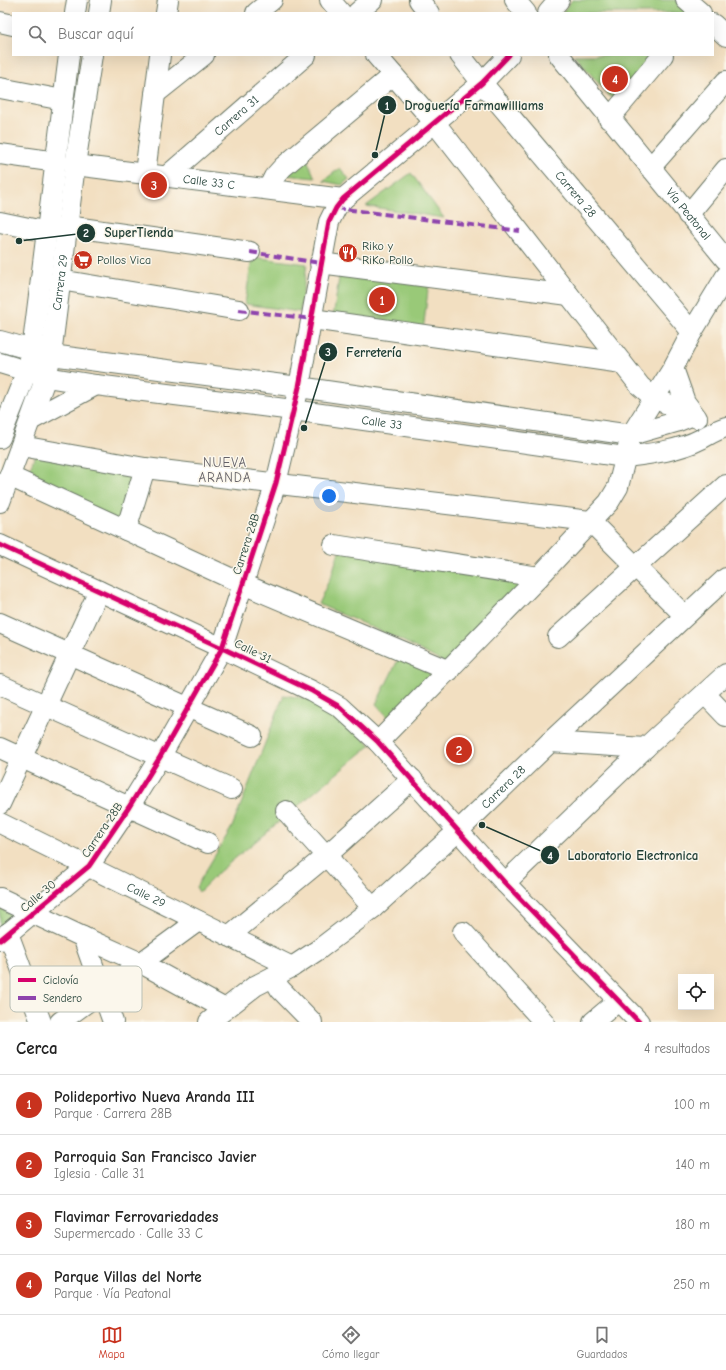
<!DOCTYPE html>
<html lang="es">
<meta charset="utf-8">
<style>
body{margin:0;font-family:"Comic Neue",sans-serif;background:#f6f6f6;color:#222}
.controls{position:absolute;right:12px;bottom:12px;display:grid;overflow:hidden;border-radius:0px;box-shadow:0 4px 16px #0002}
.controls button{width:36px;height:36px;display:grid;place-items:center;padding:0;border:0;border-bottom:1px solid #e0e0e0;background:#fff;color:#222;font:20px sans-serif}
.you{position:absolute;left:329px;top:496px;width:14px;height:14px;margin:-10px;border:3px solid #fff;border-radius:50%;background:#1a73e8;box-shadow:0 0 0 6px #1a73e833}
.badge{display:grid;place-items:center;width:26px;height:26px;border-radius:50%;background:#c8321e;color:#fff;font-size:13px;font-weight:700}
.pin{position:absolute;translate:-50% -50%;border:2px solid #fff;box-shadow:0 1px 4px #0006}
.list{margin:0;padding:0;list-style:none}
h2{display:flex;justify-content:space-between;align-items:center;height:52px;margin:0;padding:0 16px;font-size:17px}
h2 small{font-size:13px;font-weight:400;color:#767676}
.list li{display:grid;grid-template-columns:26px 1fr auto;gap:12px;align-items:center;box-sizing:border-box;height:60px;padding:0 16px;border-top:1px solid #e0e0e0}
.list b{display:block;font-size:15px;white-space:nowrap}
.list p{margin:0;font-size:13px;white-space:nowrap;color:#767676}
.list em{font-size:13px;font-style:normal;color:#767676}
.icon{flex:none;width:22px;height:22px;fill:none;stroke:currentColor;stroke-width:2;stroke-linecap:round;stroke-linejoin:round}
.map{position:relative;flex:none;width:726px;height:1022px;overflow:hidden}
.search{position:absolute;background:#fff;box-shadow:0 4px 16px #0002;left:12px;right:12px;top:12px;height:44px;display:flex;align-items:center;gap:10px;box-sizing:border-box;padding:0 14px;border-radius:0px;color:#767676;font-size:15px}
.sheet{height:292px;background:#fff}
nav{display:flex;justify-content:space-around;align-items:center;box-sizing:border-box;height:56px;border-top:1px solid #e0e0e0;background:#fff;font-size:11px;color:#767676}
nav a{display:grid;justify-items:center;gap:2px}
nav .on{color:#c8321e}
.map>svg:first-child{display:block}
</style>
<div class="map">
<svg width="726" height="1022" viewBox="0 0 726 1022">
<rect width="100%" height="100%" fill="#fbf7ec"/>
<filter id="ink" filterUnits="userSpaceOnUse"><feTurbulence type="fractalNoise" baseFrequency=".025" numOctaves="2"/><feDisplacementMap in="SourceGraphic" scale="8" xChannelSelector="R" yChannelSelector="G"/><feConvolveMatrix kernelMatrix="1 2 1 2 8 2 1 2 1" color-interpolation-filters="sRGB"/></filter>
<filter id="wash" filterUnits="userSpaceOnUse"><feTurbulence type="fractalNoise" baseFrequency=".012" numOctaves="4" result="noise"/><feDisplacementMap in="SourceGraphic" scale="16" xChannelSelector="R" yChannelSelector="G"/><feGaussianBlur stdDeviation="0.9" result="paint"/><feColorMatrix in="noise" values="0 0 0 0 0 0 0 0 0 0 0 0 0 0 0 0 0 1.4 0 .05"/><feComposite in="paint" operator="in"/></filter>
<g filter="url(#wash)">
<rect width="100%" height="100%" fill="#f2dfc1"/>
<path fill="#99c978" stroke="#5c8356" d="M572,0h106l14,13h-130z
M574,55h82l-41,47z
M306,157l9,21 -30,-3z
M340,168l9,11 -7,6 -19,-4z
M411,173l33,45 -78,-12z
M252,257l55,7 -7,48 -55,-8z
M340,271l89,11 -6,49 -90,-13z
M35,455l104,16 -16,52 -97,-45z
M339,551l187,29 -78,85 -47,-25 -83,-36 14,-30z
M401,654l35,14 -45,52 -15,-16z
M284,695l25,4 20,9 42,37 -151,126 -21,21 -3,-5 36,-60z
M0,908l16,8 -16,13z"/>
</g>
<g filter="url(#ink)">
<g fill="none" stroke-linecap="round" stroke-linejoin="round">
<defs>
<g id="minor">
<path d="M330,0l11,13"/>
<path d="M419,0l10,13"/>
<path d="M515,0l11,13"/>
<path d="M686,0l15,13"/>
<path d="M75,13l2,-13"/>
<path d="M99,13l2,-13"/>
<path d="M166,13l2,-13"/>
<path d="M256,13l16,-13"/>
<path d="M357,13l15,-13"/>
<path d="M548,13l11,-13"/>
<path d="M0,22l13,3"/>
<path d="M713,24l13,12"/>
<path d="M376,55l59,68 205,263 14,12 39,17"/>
<path id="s1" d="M460,55l22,28 210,249"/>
<path id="s2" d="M559,55l167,205"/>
<path d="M0,88l63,12"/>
<path d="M155,94l49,-39"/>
<path d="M609,119l54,-64"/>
<path d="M0,154l57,8"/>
<path id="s3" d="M75,165l268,34"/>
<path d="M650,168l76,-87"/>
<path d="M145,173l15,-118"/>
<path id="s4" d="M167,176l139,-121"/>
<path d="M268,189l6,-12 9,-10 110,-92"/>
<path d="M688,215l38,-46"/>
<path d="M0,222l48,10"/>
<path d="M67,226l183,26"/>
<path d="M320,263l249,32"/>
<path d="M60,280l179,30"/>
<path d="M312,319l310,44"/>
<path d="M0,341l51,14 248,32 332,48 45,-13 17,-7"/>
<path id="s5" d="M0,363l46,14 50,8 197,25 332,47c24,-3 53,-6 76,-18 9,-5 15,-9 25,-12"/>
<path d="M673,368l12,34 12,16"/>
<path d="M31,420l65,-35"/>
<path d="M0,438l27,-67 5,-20 37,-296"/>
<path d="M21,446l124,22 445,53 94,94"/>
<path d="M9,476l234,108 206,87"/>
<path id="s6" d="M0,502l46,-125 5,-22 24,-190 17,-110"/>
<path d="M126,530l19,-62"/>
<path d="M0,545l222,103 90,43 28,16 38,35 127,141 134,139"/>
<path d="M334,545l205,32"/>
<path d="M0,623l252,113"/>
<path d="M558,637l168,-152"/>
<path d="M0,685l232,104"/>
<path d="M705,694l21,22"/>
<path d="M378,742l161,-165 70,-75 9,-15 13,-52 42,-67 19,-36 34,-56"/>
<path d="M550,742l95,6"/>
<path d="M0,748l208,95"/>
<path d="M0,804l99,-213"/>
<path d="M286,811l87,97"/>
<path id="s7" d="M0,823l292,144"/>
<path d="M505,883l140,-135 81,-74"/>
<path d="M0,898l83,39 58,26 84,46"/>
<path d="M463,932l81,90"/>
<path d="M8,933l33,89"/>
<path d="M229,936l97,-80 86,-77"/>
<path d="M83,937l30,85"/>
<path d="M0,940l89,-74 40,-59 31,-50 62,-109 54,-165 23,-96 30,-165 7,-14 7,-9 139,-116 27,-28"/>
<path d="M273,977l7,12 32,33"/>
<path d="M60,1022l138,-101"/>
<path id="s8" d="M209,1022l46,-36 37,-19 26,-17 55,-42 85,-77 92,-89 176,-164"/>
<path d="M593,1022l25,-21"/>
</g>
</defs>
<use href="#minor" stroke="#697665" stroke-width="22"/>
<use href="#minor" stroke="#fff" stroke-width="20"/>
<path stroke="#8e44ad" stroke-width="4" stroke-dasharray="8 4" stroke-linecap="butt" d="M336,208l184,23
M250,252l70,11
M239,310l73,9"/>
<defs>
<path id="cycleway" d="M0,545l222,103 90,43 28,16 38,35 127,141 134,139
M0,940l89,-74 40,-59 31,-50 62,-109 54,-165 23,-96 30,-165 7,-14 7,-9 139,-116 27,-28"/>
</defs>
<use href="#cycleway" stroke="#fbf7ec" stroke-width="8"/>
<use href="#cycleway" stroke="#d6006c" stroke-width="5"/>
</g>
</g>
<defs>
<symbol id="restaurant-disc" viewBox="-11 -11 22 22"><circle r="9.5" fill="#c8321e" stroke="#fbf7ec"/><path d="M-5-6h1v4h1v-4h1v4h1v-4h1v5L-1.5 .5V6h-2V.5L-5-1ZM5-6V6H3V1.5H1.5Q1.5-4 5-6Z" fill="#fff"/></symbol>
<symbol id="supermarket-disc" viewBox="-11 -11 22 22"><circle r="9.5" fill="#c8321e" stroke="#fbf7ec"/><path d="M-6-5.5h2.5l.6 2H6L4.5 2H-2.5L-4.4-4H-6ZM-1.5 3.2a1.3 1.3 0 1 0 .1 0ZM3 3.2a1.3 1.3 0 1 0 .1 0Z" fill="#fff"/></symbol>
</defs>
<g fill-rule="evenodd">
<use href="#restaurant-disc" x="337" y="242" width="22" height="22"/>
<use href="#supermarket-disc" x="72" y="249" width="22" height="22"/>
</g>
<g text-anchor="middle" stroke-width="3" stroke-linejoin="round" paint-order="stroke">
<g font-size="12" fill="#1f3d34" stroke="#fbf7ec">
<text dy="4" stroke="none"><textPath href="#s4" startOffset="92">Carrera 31</textPath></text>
<text dy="4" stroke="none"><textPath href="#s3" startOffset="135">Calle 33 C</textPath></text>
<text dy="4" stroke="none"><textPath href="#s1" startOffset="181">Carrera 28</textPath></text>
<text dy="4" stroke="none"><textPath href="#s2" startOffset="205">Vía Peatonal</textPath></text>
<text dy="4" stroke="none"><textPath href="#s6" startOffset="229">Carrera 29</textPath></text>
<text dy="4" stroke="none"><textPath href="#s5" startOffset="387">Calle 33</textPath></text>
<text transform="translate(246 544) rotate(-72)" y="4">Carrera 28B</text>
<text transform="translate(253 651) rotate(26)" y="4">Calle 31</text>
<text dy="4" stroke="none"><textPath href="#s8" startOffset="378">Carrera 28</textPath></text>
<text transform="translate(102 830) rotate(-56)" y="4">Carrera 28B</text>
<text dy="4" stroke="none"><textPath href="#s7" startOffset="163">Calle 29</textPath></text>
<text transform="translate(38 896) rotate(-40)" y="4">Calle 30</text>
</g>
<g font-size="12" fill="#1f3d34" stroke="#fbf7ec" text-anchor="start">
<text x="362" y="250">Riko y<tspan x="362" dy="14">RiKo Pollo</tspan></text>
<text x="97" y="264">Pollos Vica</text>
</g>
<g font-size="13" letter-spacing="1" fill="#656268" stroke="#fbf7ec">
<text x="225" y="467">NUEVA<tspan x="225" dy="15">ARANDA</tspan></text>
</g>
</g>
<rect x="10" y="966" width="132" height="46" rx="6" fill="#fbf7ec" stroke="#b9bfb5" stroke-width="1"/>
<rect x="18" y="978" width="18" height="4" fill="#d6006c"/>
<rect x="18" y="996" width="18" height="4" fill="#8e44ad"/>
<g font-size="11" fill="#1f3d34">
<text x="43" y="984">Ciclovía</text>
<text x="43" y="1002">Sendero</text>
</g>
<path fill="none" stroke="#1f3d34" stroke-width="1.5" d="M375 155L387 105M19 241L86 233M304 428L328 352M482 825L550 855"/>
<g fill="#1f3d34" stroke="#fbf7ec" stroke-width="1.5">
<circle cx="375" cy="155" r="4"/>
<circle cx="19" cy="241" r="4"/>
<circle cx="304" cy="428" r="4"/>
<circle cx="482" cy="825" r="4"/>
<circle cx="387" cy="105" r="10"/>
<circle cx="86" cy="233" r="10"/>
<circle cx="328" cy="352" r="10"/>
<circle cx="550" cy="855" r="10"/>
</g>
<g font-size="12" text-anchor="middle" font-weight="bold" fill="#fff">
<text x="387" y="110">1</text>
<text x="86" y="237">2</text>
<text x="328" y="356">3</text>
<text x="550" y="860">4</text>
</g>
<g font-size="13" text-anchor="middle" font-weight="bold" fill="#1f3d34" stroke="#fbf7ec" stroke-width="3" stroke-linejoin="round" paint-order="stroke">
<text x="474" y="110">Droguería Farmawilliams</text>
<text x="139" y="237">SuperTienda</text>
<text x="374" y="357">Ferretería</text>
<text x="633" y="860">Laboratorio Electronica</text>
</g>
</svg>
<div class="controls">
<button><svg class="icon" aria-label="locate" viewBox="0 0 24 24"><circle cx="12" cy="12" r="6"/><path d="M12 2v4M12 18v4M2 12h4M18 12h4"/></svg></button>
</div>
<div class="you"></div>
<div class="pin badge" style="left:382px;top:300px">1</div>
<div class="pin badge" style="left:459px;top:750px">2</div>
<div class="pin badge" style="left:154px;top:185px">3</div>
<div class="pin badge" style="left:615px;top:79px">4</div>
<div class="search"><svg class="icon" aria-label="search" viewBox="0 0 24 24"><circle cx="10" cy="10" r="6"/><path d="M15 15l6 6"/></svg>Buscar aquí</div>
</div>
<section class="sheet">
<h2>Cerca<small>4 resultados</small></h2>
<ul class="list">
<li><span class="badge">1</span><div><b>Polideportivo Nueva Aranda III</b><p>Parque · Carrera 28B</p></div><em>100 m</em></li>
<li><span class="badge">2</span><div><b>Parroquia San Francisco Javier</b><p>Iglesia · Calle 31</p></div><em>140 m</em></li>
<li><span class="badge">3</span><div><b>Flavimar Ferrovariedades</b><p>Supermercado · Calle 33 C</p></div><em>180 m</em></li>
<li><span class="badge">4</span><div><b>Parque Villas del Norte</b><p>Parque · Vía Peatonal</p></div><em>250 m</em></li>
</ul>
</section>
<nav>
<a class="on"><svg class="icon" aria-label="map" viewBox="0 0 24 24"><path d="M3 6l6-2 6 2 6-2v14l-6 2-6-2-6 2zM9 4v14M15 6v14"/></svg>Mapa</a>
<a><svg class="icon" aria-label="directions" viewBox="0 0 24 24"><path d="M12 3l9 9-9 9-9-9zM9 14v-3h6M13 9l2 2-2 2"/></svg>Cómo llegar</a>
<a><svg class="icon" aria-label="saved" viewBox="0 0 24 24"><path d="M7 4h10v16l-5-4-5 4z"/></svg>Guardados</a>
</nav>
